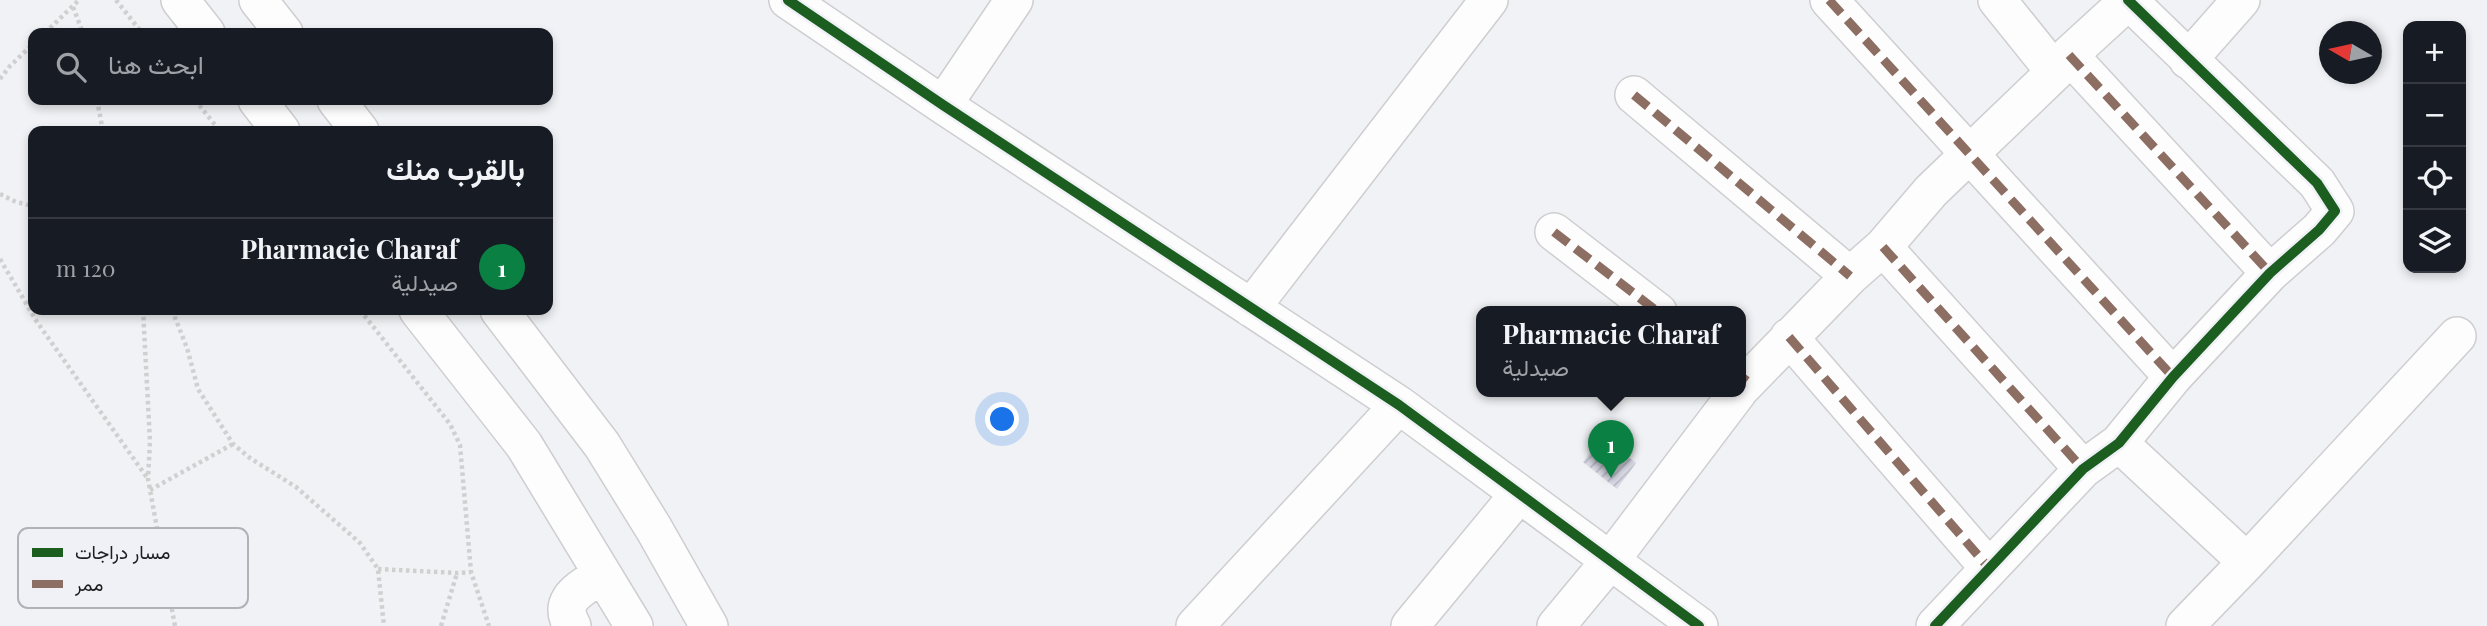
<!DOCTYPE html>
<html lang="ar">
<meta charset="utf-8">
<style>
body{margin:0;font-family:"Playfair Display",Vazirmatn,serif;background:#242831;color:#f1f3f6;direction:rtl}
.controls{position:absolute;right:21px;top:21px;display:grid;overflow:hidden;border-radius:14px;box-shadow:0 4px 10px #0003}
.controls button{width:63px;height:63px;display:grid;place-items:center;padding:0;border:0;border-bottom:2px solid #363941;background:#171b24;color:#f1f3f6;font:35px sans-serif}
.compass{position:absolute;left:2319px;top:21px;width:63px;height:63px;border-radius:50%;background:#171b24;box-shadow:0 4px 10px #0003;rotate:279deg}
.you{position:absolute;left:1003px;top:420px;width:24px;height:24px;margin:-18px;border:5px solid #fff;border-radius:50%;background:#1a73e8;box-shadow:0 0 0 10px #1a73e833}
.badge{display:grid;place-items:center;width:46px;height:46px;border-radius:50%;background:#0b8043;color:#fff;font-size:23px;font-weight:700}
.pin{position:absolute;translate:-50% -58px;filter:drop-shadow(0 2px 4px #0008)}
.pin::after{content:'';position:absolute;top:37px;width:24px;height:21px;background:inherit;clip-path:polygon(0 0,100% 0,50% 100%)}
.popup{position:absolute;left:1476px;top:306px;width:270px;height:91px;box-sizing:border-box;display:grid;place-content:center;border-radius:14px;background:#171b24;filter:drop-shadow(0 2px 5px #0005);font-size:23px;white-space:nowrap;color:#9ea1a6}
.popup b{font-size:26px;color:#f1f3f6}
.popup::after{content:'';position:absolute;left:50%;top:100%;margin-left:-14px;border:14px solid transparent;border-top-color:#171b24}
.list{margin:0;padding:0;list-style:none}
h2{display:flex;justify-content:space-between;align-items:center;height:91px;margin:0;padding:0 28px;font-size:30px}
h2 small{font-size:23px;font-weight:400;color:#9ea1a6}
.list li{display:grid;grid-template-columns:46px 1fr auto;gap:21px;align-items:center;box-sizing:border-box;height:98px;padding:0 28px;border-top:2px solid #363941}
.list b{display:block;font-size:26px;white-space:nowrap}
.list p{margin:0;font-size:23px;white-space:nowrap;color:#9ea1a6}
.list em{font-size:23px;font-style:normal;color:#9ea1a6}
.icon{flex:none;width:38px;height:38px;fill:none;stroke:currentColor;stroke-width:2;stroke-linecap:round;stroke-linejoin:round}
.map{position:relative;flex:none;width:2487px;height:626px;overflow:hidden;direction:ltr}
.search{position:absolute;background:#171b24;box-shadow:0 4px 10px #0003;left:28px;top:28px;width:525px;height:77px;display:flex;align-items:center;gap:18px;box-sizing:border-box;padding:0 24px;border-radius:14px;color:#9ea1a6;font-size:26px}
.panel{position:absolute;background:#171b24;box-shadow:0 4px 10px #0003;left:28px;top:126px;width:525px;height:189px;border-radius:14px;direction:rtl}
.map>svg:first-child{display:block}
</style>
<div class="map">
<svg width="2487" height="626" viewBox="0 0 2487 626">
<defs>
<pattern id="building-hatch" width="6" height="6" patternUnits="userSpaceOnUse" patternTransform="scale(1.75)"><rect width="6" height="6" fill="#dadbe7"/><path d="M-1 1l2-2M0 6l6-6M5 7l2-2" fill="none" stroke="#bbbcc6"/></pattern>
</defs>
<rect width="100%" height="100%" fill="#f1f2f5"/>
<path fill="url(#building-hatch)" d="M1602,436l34,27 -19,26 -34,-27z"/>
<g fill="none" stroke-linecap="round" stroke-linejoin="round">
<defs>
<path id="minor" d="M180,0l26,33
M258,0l26,33
M788,0l155,105 456,300 300,221
M1829,0l344,377
M1997,0l58,72
M2069,55l201,218
M2188,60l53,-60
M1634,95l216,181
M257,100l24,31
M336,100l24,31
M943,105l71,-105
M1554,232l104,80
M1883,247l200,222
M1251,308l238,-308
M418,310l106,135 110,181
M499,310l103,135 52,84 55,97
M1789,337l200,231
M1740,389l110,-113 33,-29 48,-56 124,-119 14,-17 60,-55
M2119,443l128,119
M572,626c-16,-28 10,-37 30,-52
M1195,626l204,-221
M1410,626l109,-132
M1556,626l54,-65 128,-169
M1935,626l148,-157 36,-26 54,-66 97,-104 49,-43 16,-19 -18,-28 -189,-183
M2185,626l62,-64 210,-226"/>
</defs>
<use href="#minor" stroke="#ceced1" stroke-width="40"/>
<path stroke="#d0d0d0" stroke-width="4.5" stroke-dasharray="3.5 3.5" stroke-linecap="butt" d="M116,0l26,33
M73,7l10,26
M45,33l34,-33
M0,79l10,-13 23,-22
M97,100l6,31
M195,100l25,31
M0,194l16,8 17,4
M0,259l37,63 111,157
M143,310l7,131 -2,38 27,147
M172,310l15,38 11,41 35,55 17,14 46,29 64,56 18,26 6,57
M360,310l90,114 10,21 11,127 18,54
M150,490l83,-46
M378,569l79,4 14,-1
M441,626l16,-53"/>
<use href="#minor" stroke="#fdfdfe" stroke-width="37"/>
<path stroke="#8d6e63" stroke-width="9" stroke-dasharray="18 9" stroke-linecap="butt" d="M1829,0l344,377
M2069,55l201,218
M1634,95l216,181
M1554,232l104,80
M1883,247l200,222
M1789,337l200,231
M1740,376l7,5"/>
<defs>
<path id="cycleway" d="M788,0l155,105 456,300 300,221
M1935,626l148,-157 36,-26 54,-66 97,-104 49,-43 16,-19 -18,-28 -189,-183"/>
</defs>
<use href="#cycleway" stroke="#f0f1f6" stroke-width="15"/>
<use href="#cycleway" stroke="#1b5e20" stroke-width="10"/>
</g>
<rect x="18" y="528" width="230" height="80" rx="10" fill="#f0f1f6" stroke="#b1b2b6" stroke-width="2"/>
<rect x="32" y="548" width="31" height="9" fill="#1b5e20"/>
<rect x="32" y="580" width="31" height="8" fill="#8d6e63"/>
<g font-size="19" fill="#1e1e20">
<text x="75" y="559">مسار دراجات</text>
<text x="75" y="591">ممر</text>
</g>
</svg>
<div class="controls">
<button>+</button>
<button>−</button>
<button><svg class="icon" aria-label="locate" viewBox="0 0 24 24"><circle cx="12" cy="12" r="6"/><path d="M12 2v4M12 18v4M2 12h4M18 12h4"/></svg></button>
<button><svg class="icon" aria-label="layers" viewBox="0 0 24 24"><path d="M12 4l9 5-9 5-9-5zM3 14l9 5 9-5"/></svg></button>
</div>
<svg class="compass" viewBox="-18 -18 36 36"><path d="M0-13l5 13h-10z" fill="#e53935"/><path d="M0 13l5-13h-10z" fill="#9ea1a6"/></svg>
<div class="you"></div>
<div class="pin badge" style="left:1611px;top:478px">1</div>
<div class="popup"><b>Pharmacie Charaf</b>صيدلية</div>
<div class="search"><svg class="icon" aria-label="search" viewBox="0 0 24 24"><circle cx="10" cy="10" r="6"/><path d="M15 15l6 6"/></svg>ابحث هنا</div>
<section class="panel">
<h2>بالقرب منك<small></small></h2>
<ul class="list">
<li><span class="badge">1</span><div><b>Pharmacie Charaf</b><p>صيدلية</p></div><em>120 m</em></li>
</ul>
</section>
</div>
